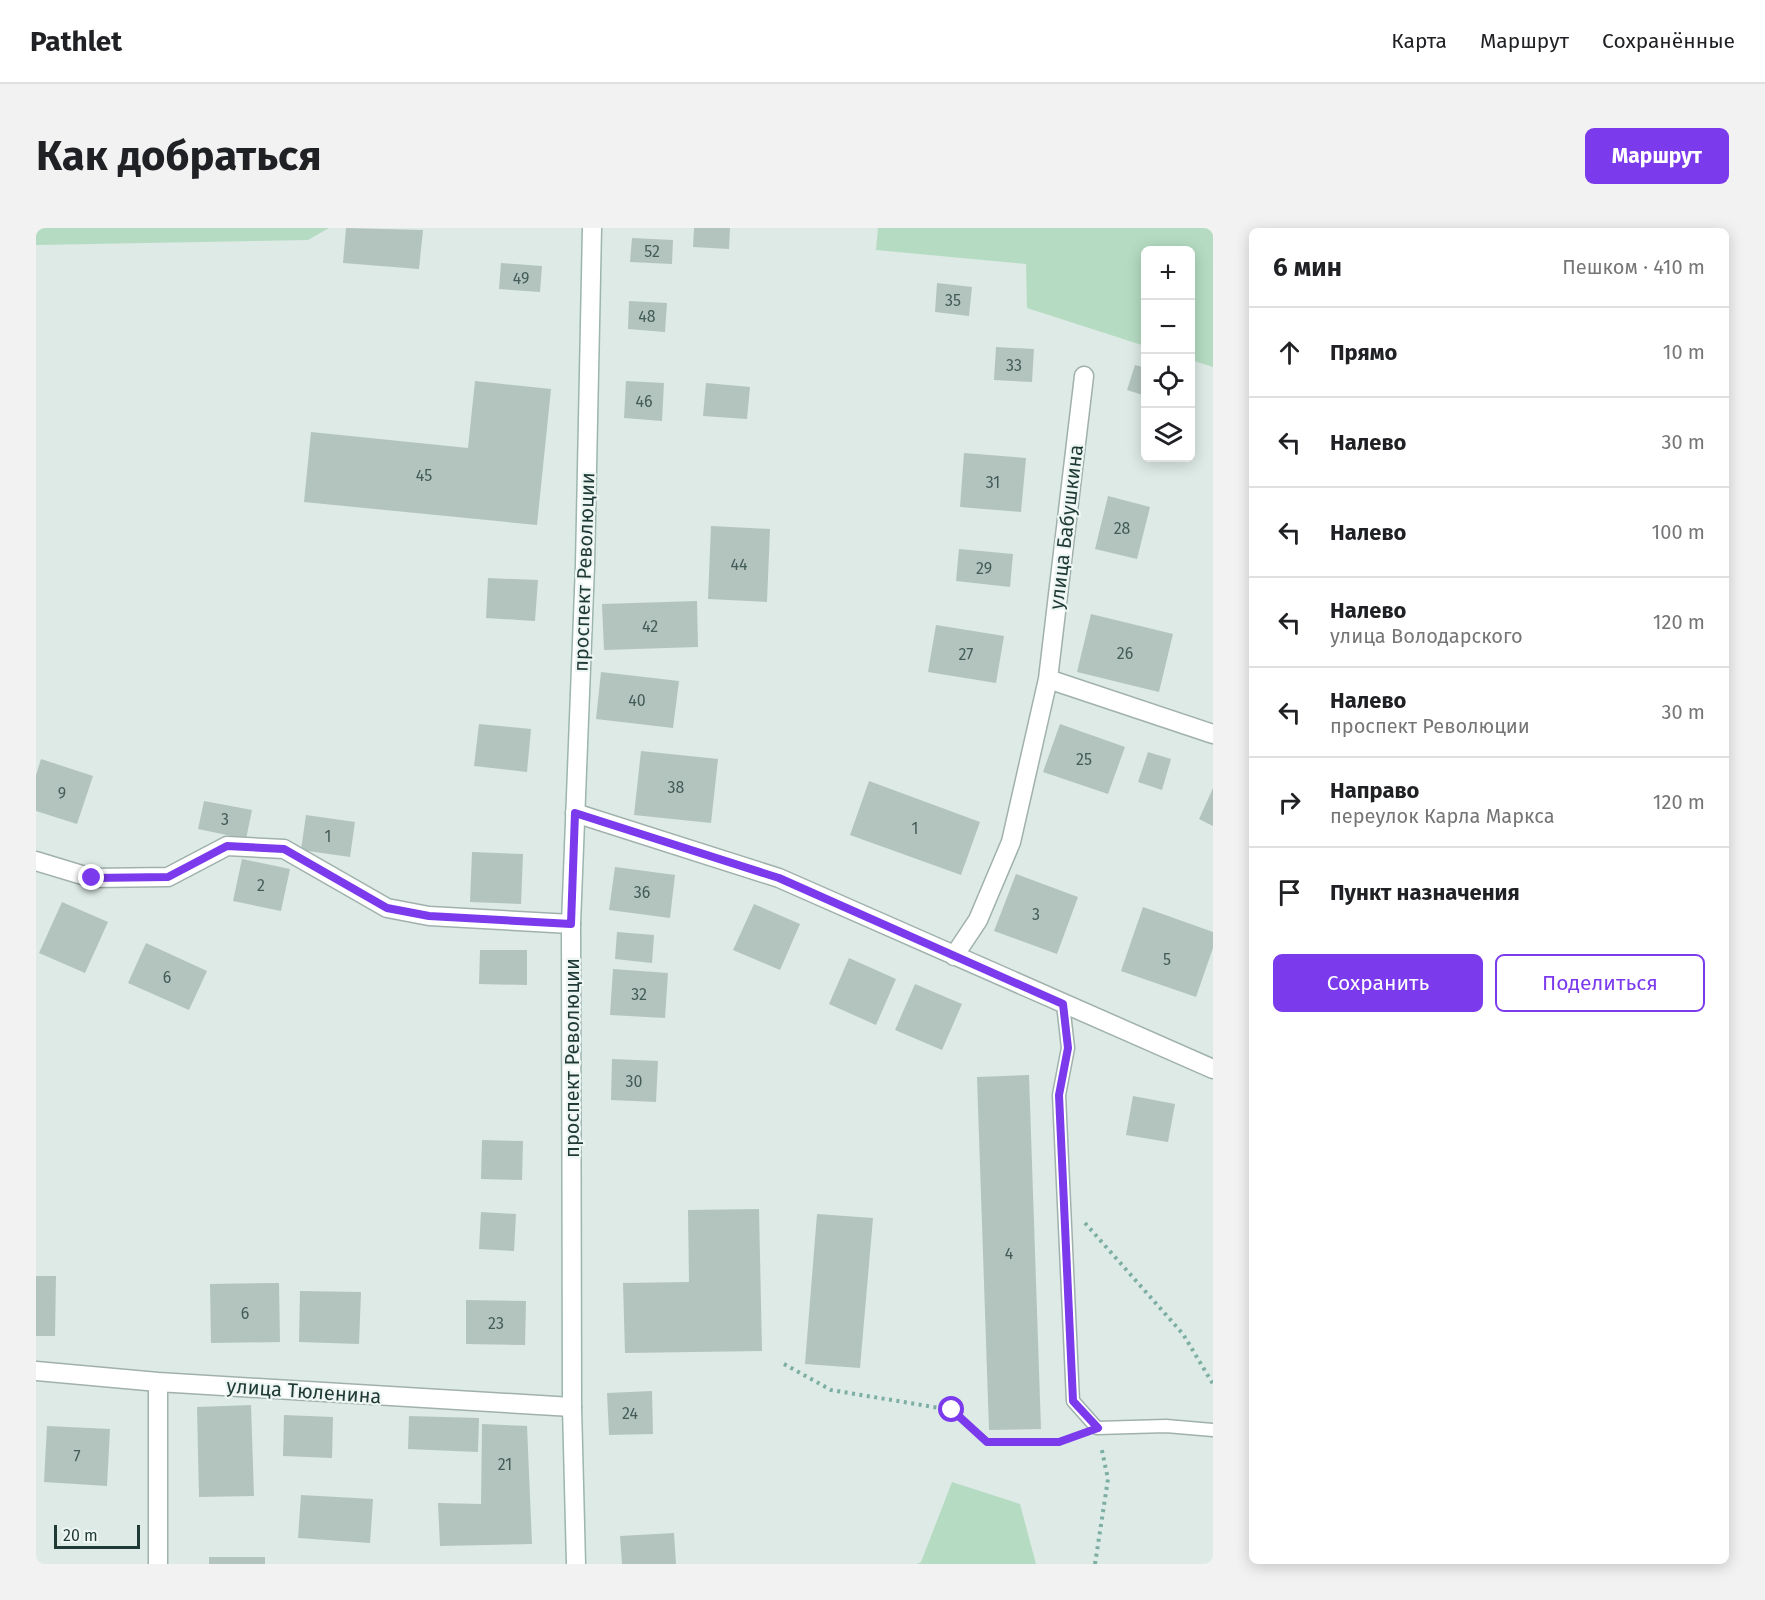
<!DOCTYPE html>
<html lang="ru">
<meta charset="utf-8">
<style>
body{margin:0;font-family:"Fira Sans",sans-serif;background:#f2f2f2;color:#202124}
.controls{position:absolute;right:18px;top:18px;display:grid;overflow:hidden;border-radius:9px;box-shadow:0 3px 15px #0003}
.controls button{width:54px;height:54px;display:grid;place-items:center;padding:0;border:0;border-bottom:2px solid #e0e0e0;background:#fff;color:#202124;font:30px sans-serif}
.scale{position:absolute;left:18px;bottom:15px;width:86px;box-sizing:border-box;padding-left:6px;border:3px solid #1f3935;border-top:0;font-size:16px;line-height:21px;white-space:nowrap;color:#1f3935;-webkit-text-stroke:4px #eef6f3;paint-order:stroke}
.stop{position:absolute;width:18px;height:18px;margin:-14px;border:4px solid #7c3aed;border-radius:50%;background:#fff}
.stop.end{background:#7c3aed;border-color:#fff;box-shadow:0 2px 6px #0008}
.list{margin:0;padding:0;list-style:none}
h2{display:flex;justify-content:space-between;align-items:center;height:78px;margin:0;padding:0 24px;font-size:26px}
h2 small{font-size:20px;font-weight:400;color:#757577}
.list li{display:grid;grid-template-columns:39px 1fr auto;gap:18px;align-items:center;box-sizing:border-box;height:90px;padding:0 24px;border-top:2px solid #e0e0e0}
.list b{display:block;font-size:22px;white-space:nowrap}
.list p{margin:0;font-size:20px;white-space:nowrap;color:#757577}
.list em{font-size:20px;font-style:normal;color:#757577}
.actions{display:flex;gap:12px;padding:18px 24px}
.actions a{flex:1;padding:14px 0;border:2px solid #7c3aed;border-radius:9px;text-align:center;font-size:21px;color:#7c3aed}
.actions .main{background:#7c3aed;color:#fff}
.icon{flex:none;width:33px;height:33px;fill:none;stroke:currentColor;stroke-width:2;stroke-linecap:round;stroke-linejoin:round}
.map{position:relative;flex:none;width:1177px;height:1336px;overflow:hidden;border-radius:9px}
header{display:flex;align-items:center;gap:36px;box-sizing:border-box;height:84px;padding:0 30px;background:#fff;border-bottom:2px solid #e0e0e0}
header strong{font-size:28px}
nav{display:flex;gap:33px;margin-inline-start:auto;font-size:21px}
.intro{display:flex;align-items:center;justify-content:space-between;box-sizing:border-box;height:144px;padding:0 36px}
h1{margin:0;font-size:42px}
.button{padding:15px 27px;border-radius:9px;background:#7c3aed;color:#fff;font-size:21px;font-weight:700}
main{display:flex;gap:36px;padding:0 36px}
aside{flex:1;background:#fff;border-radius:9px;box-shadow:0 3px 15px #0003}
.map>svg:first-child{display:block}
</style>
<header>
<strong>Pathlet</strong>
<nav><a>Карта</a><a>Маршрут</a><a>Сохранённые</a></nav>
</header>
<div class="intro"><h1>Как добраться</h1><a class="button">Маршрут</a></div>
<main>
<div class="map">
<svg width="1177" height="1336" viewBox="0 0 1177 1336">
<rect width="100%" height="100%" fill="#ddeae5"/>
<path fill="#b5dcc3" d="M0,0h293l-21,12 -272,5z
M842,0h335v139l-22,-7 -1,-110h-44l-1,96 -118,-38 -1,-44 -150,-14z
M916,1254l68,22 16,60h-119l4,-2z"/>
<path fill="#b3c4bf" d="M310,0l77,2 -4,39 -76,-6z
M658,0h36l-1,21 -36,-2z
M596,10l41,2 -1,24 -42,-2z
M465,35l41,3 -2,26 -41,-3z
M901,55l35,4 -3,29 -34,-4z
M593,73l38,2 -2,29 -37,-3z
M960,119l38,2 -2,33 -38,-2z
M1099,137l11,3v28l-19,-6z
M439,153l76,8 -14,136 -233,-23 7,-70 157,16z
M590,153l38,2 -2,38 -38,-3z
M670,155l44,4 -3,32 -44,-3z
M928,225l62,5 -5,54 -61,-5z
M1072,268l42,11 -13,52 -42,-10z
M675,298l59,3 -3,73 -59,-3z
M923,321l54,5 -3,33 -54,-6z
M452,350l50,2 -3,41 -49,-3z
M661,373l1,46 -94,3 -2,-46z
M1055,386l82,20 -14,58 -82,-20z
M900,397l68,11 -8,47 -68,-11z
M565,444l78,9 -6,47 -77,-9z
M443,496l52,5 -4,43 -53,-6z
M1024,496l65,23 -17,47 -65,-22z
M605,523l77,8 -7,64 -77,-8z
M1112,524l23,7 -9,31 -24,-8z
M5,531l52,17 -16,48 -41,-13v-36z
M833,553l111,41 -19,53 -111,-40z
M1177,560v38l-14,-7z
M168,573l48,9 -6,29 -48,-10z
M270,587l49,7 -5,35 -49,-7z
M436,624l51,2 -2,50 -51,-2z
M206,631l48,10 -9,42 -48,-10z
M579,639l60,8 -5,43 -61,-8z
M980,646l62,23 -21,57 -63,-23z
M26,674l46,20 -23,51 -46,-20z
M718,676l46,20 -20,46 -47,-20z
M1107,679l70,25v16l-17,49 -75,-26z
M581,704l37,3 -2,28 -37,-4z
M110,715l61,28 -18,39 -61,-27z
M444,722h47v35l-48,-1z
M813,730l47,21 -20,46 -47,-21z
M577,741l55,4 -3,45 -55,-3z
M879,756l47,20 -20,46 -47,-20z
M576,831l46,2 -2,41 -45,-2z
M993,847l12,354 -52,1 -12,-353z
M1097,868l42,8 -7,38 -42,-7z
M446,912l41,1 -1,39 -41,-1z
M723,981l3,142 -137,2 -2,-70 66,-1 -1,-72z
M445,984l35,2 -2,37 -35,-2z
M781,986l56,4 -13,150 -55,-4z
M0,1048h20l-1,60h-19z
M243,1055l1,59 -69,1 -1,-59z
M264,1063l61,1 -2,52 -60,-2z
M430,1072l60,1 -1,44 -59,-1z
M616,1163l1,43 -44,1 -2,-42z
M215,1177l3,91 -55,1 -2,-90z
M248,1187l49,2 -1,41 -49,-2z
M373,1188l70,2 -1,34 -70,-3z
M446,1196l45,2 5,118 -92,2 -2,-43 43,1z
M11,1198l63,3 -3,57 -63,-4z
M265,1267l72,4 -3,44 -72,-5z
M638,1305l2,31h-54l-2,-28z
M173,1329h56v7h-56z"/>
<g fill="none" stroke-linecap="round" stroke-linejoin="round">
<defs>
<path id="lane" d="M1027,776l5,44 -9,47 14,306 24,27 69,-2 47,4"/>
<path id="street" d="M1012,451l165,55
M539,585l204,65 434,191
M0,633l56,17 76,-1 59,-31 57,3 103,59 42,8 142,8
M918,728l24,-36 33,-78 37,-163 36,-303
M0,1143l122,11 414,25
M122,1154v182"/>
<path id="secondary" d="M540,1336l-4,-157 -1,-483 14,-359 7,-337"/>
</defs>
<use href="#lane" stroke="#a0b1ad" stroke-width="15"/>
<use href="#street" stroke="#a0b1ad" stroke-width="21"/>
<use href="#secondary" stroke="#9cb5af" stroke-width="21"/>
<path stroke="#7daea3" stroke-width="4" stroke-dasharray="3 4.5" stroke-linecap="butt" d="M1049,995l98,111 30,50
M748,1136l47,26 121,20 35,32h73l18,-7
M1059,1336l13,-85 -7,-33"/>
<use href="#lane" stroke="#fff" stroke-width="12"/>
<use href="#street" stroke="#fff" stroke-width="18"/>
<use href="#secondary" stroke="#fff" stroke-width="18"/>
</g>
<g fill="none" stroke-linecap="round" stroke-linejoin="round">
<path stroke="#7c3aed" stroke-width="8" d="M56,650l76,-1 59,-31 57,3 103,59 42,8 142,8 4,-111 204,65 284,126 5,44 -9,47 14,306 25,27 -39,14h-72l-35,-32"/>
</g>
<g text-anchor="middle" stroke-width="4.5" stroke-linejoin="round" paint-order="stroke">
<g font-size="16" fill="#445c58">
<text x="616" y="29">52</text>
<text x="485" y="56">49</text>
<text x="917" y="78">35</text>
<text x="611" y="94">48</text>
<text x="978" y="143">33</text>
<text x="608" y="179">46</text>
<text x="388" y="253">45</text>
<text x="957" y="260">31</text>
<text x="1086" y="306">28</text>
<text x="703" y="342">44</text>
<text x="948" y="346">29</text>
<text x="614" y="404">42</text>
<text x="1089" y="431">26</text>
<text x="930" y="432">27</text>
<text x="601" y="478">40</text>
<text x="1048" y="537">25</text>
<text x="640" y="565">38</text>
<text x="26" y="571">9</text>
<text x="189" y="597">3</text>
<text x="879" y="606">1</text>
<text x="292" y="614">1</text>
<text x="225" y="663">2</text>
<text x="606" y="670">36</text>
<text x="1000" y="692">3</text>
<text x="1131" y="737">5</text>
<text x="131" y="755">6</text>
<text x="603" y="772">32</text>
<text x="598" y="859">30</text>
<text x="973" y="1031">4</text>
<text x="209" y="1091">6</text>
<text x="460" y="1101">23</text>
<text x="594" y="1191">24</text>
<text x="41" y="1234">7</text>
<text x="469" y="1242">21</text>
</g>
<g font-size="20" fill="#1f3935" stroke="#eef6f3">
<text transform="translate(1030 299) rotate(-83)" y="7">улица Бабушкина</text>
<text transform="translate(548 344) rotate(-88)" y="7">проспект Революции</text>
<text transform="translate(536 830) rotate(-90)" y="7">проспект Революции</text>
<text transform="translate(268 1163) rotate(4)" y="7">улица Тюленина</text>
</g>
</g>
</svg>
<div class="controls">
<button>+</button>
<button>−</button>
<button><svg class="icon" aria-label="locate" viewBox="0 0 24 24"><circle cx="12" cy="12" r="6"/><path d="M12 2v4M12 18v4M2 12h4M18 12h4"/></svg></button>
<button><svg class="icon" aria-label="layers" viewBox="0 0 24 24"><path d="M12 4l9 5-9 5-9-5zM3 14l9 5 9-5"/></svg></button>
</div>
<div class="scale">20 m</div>
<div class="stop" style="left:916px;top:1182px"></div>
<div class="stop end" style="left:56px;top:650px"></div>
</div>
<aside>
<h2>6 мин<small>Пешком · 410 m</small></h2>
<ul class="list">
<li><svg class="icon" aria-label="ahead" viewBox="0 0 24 24"><path d="M12 20V5M6 11l6-6 6 6"/></svg><div><b>Прямо</b></div><em>10 m</em></li>
<li><svg class="icon" aria-label="left" viewBox="0 0 24 24"><path d="M17 20v-9H6M10 6l-5 5 5 5"/></svg><div><b>Налево</b></div><em>30 m</em></li>
<li><svg class="icon" aria-label="left" viewBox="0 0 24 24"><path d="M17 20v-9H6M10 6l-5 5 5 5"/></svg><div><b>Налево</b></div><em>100 m</em></li>
<li><svg class="icon" aria-label="left" viewBox="0 0 24 24"><path d="M17 20v-9H6M10 6l-5 5 5 5"/></svg><div><b>Налево</b><p>улица Володарского</p></div><em>120 m</em></li>
<li><svg class="icon" aria-label="left" viewBox="0 0 24 24"><path d="M17 20v-9H6M10 6l-5 5 5 5"/></svg><div><b>Налево</b><p>проспект Революции</p></div><em>30 m</em></li>
<li><svg class="icon" aria-label="right" viewBox="0 0 24 24"><path d="M7 20v-9h11M14 6l5 5-5 5"/></svg><div><b>Направо</b><p>переулок Карла Маркса</p></div><em>120 m</em></li>
<li><svg class="icon" aria-label="arrive" viewBox="0 0 24 24"><path d="M6 21V4h12l-3 4 3 4H6"/></svg><div><b>Пункт назначения</b></div></li>
</ul>
<div class="actions"><a class="main">Сохранить</a><a>Поделиться</a></div>
</aside>
</main>
